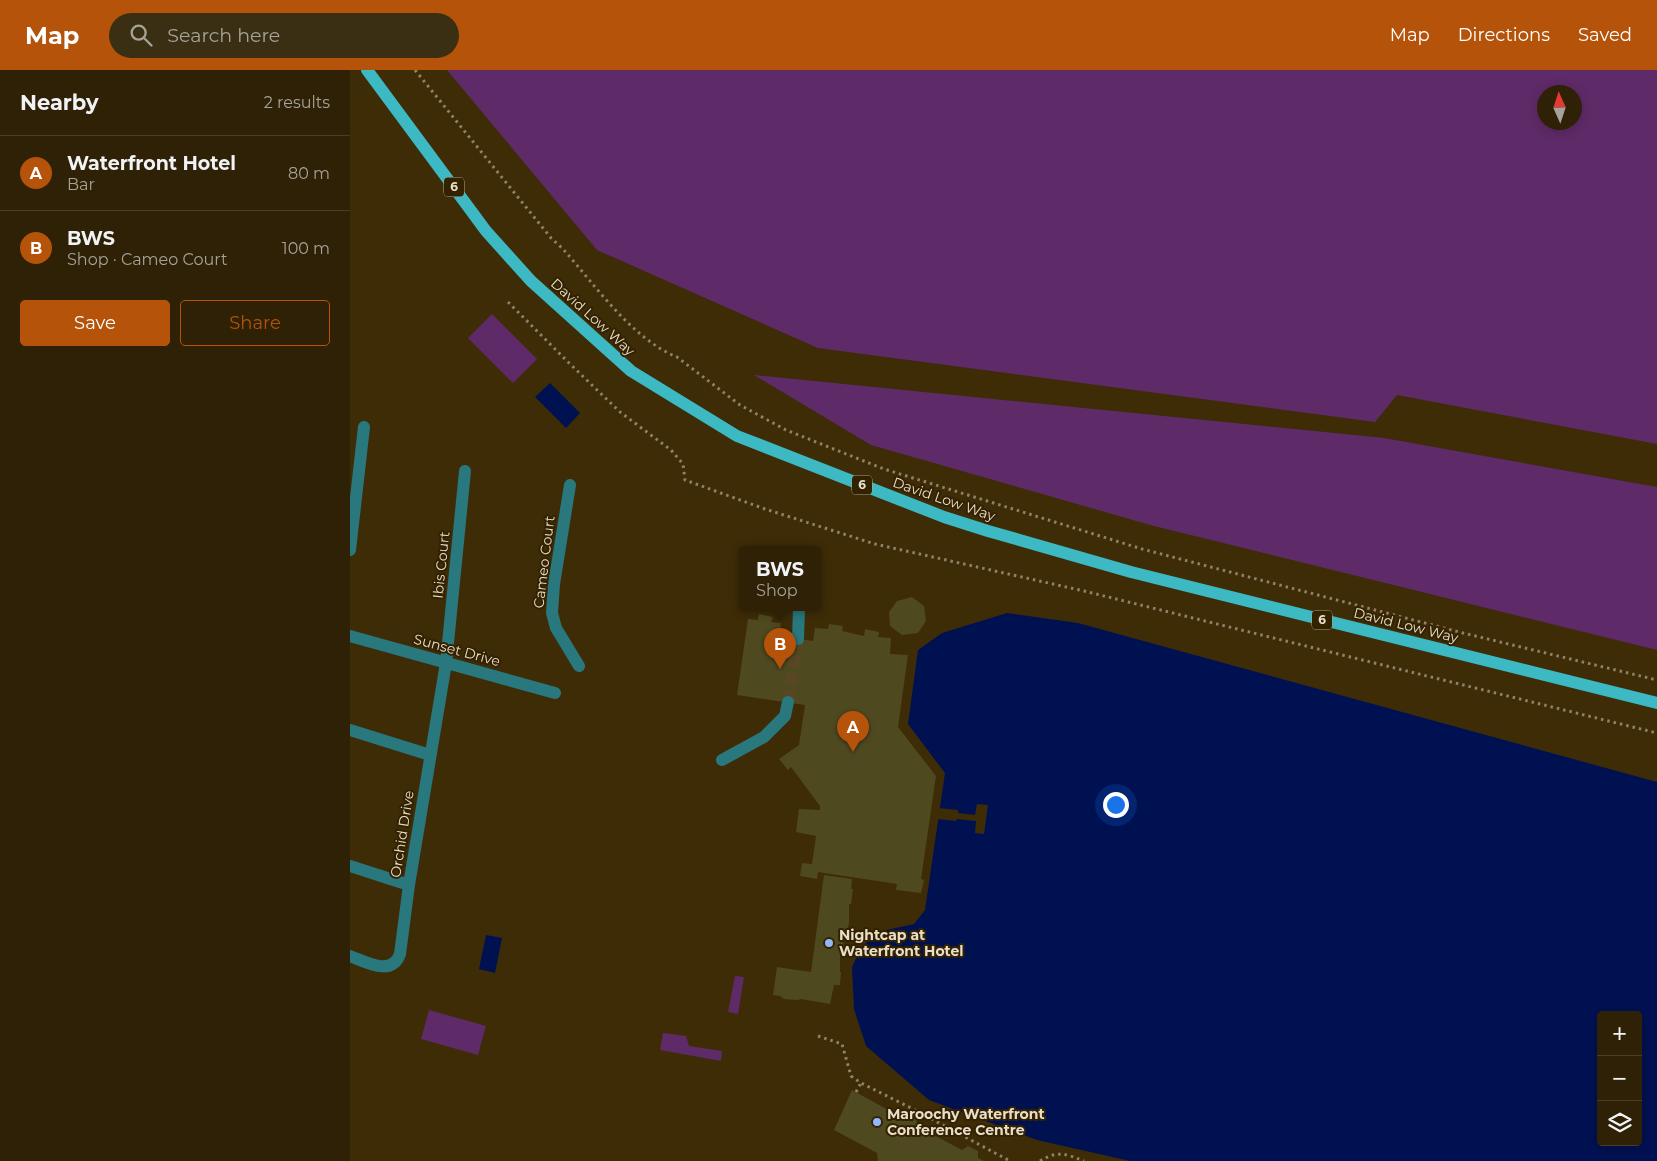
<!DOCTYPE html>
<meta charset="utf-8">
<style>
body{margin:0;font-family:Montserrat,sans-serif;background:#3a2e13;color:#f1f3f6}
.controls{position:absolute;right:15px;bottom:15px;display:grid;overflow:hidden;border-radius:5px;box-shadow:0 2px 12px #0003}
.controls button{width:45px;height:45px;display:grid;place-items:center;padding:0;border:0;border-bottom:1px solid #493e27;background:#2e2105;color:#f1f3f6;font:25px sans-serif}
.compass{position:absolute;left:1187px;top:15px;width:45px;height:45px;border-radius:50%;background:#2e2105;box-shadow:0 2px 12px #0003;rotate:357deg}
.you{position:absolute;left:765px;top:734px;width:18px;height:18px;margin:-12px;border:4px solid #fff;border-radius:50%;background:#1a73e8;box-shadow:0 0 0 8px #1a73e833}
.badge{display:grid;place-items:center;width:32px;height:32px;border-radius:50%;background:#b45309;color:#fff;font-size:16px;font-weight:700}
.pin{position:absolute;translate:-50% -41px;filter:drop-shadow(0 1px 2px #0008)}
.pin::after{content:'';position:absolute;top:26px;width:18px;height:15px;background:inherit;clip-path:polygon(0 0,100% 0,50% 100%)}
.popup{position:absolute;left:389px;top:476px;width:82px;height:65px;box-sizing:border-box;display:grid;place-content:center;border-radius:5px;background:#2e2105;filter:drop-shadow(0 1px 4px #0005);font-size:16px;white-space:nowrap;color:#a7a39a}
.popup b{font-size:19px;color:#f1f3f6}
.popup::after{content:'';position:absolute;left:50%;top:100%;margin-left:-10px;border:10px solid transparent;border-top-color:#2e2105}
.list{margin:0;padding:0;list-style:none}
h2{display:flex;justify-content:space-between;align-items:center;height:65px;margin:0;padding:0 20px;font-size:21px}
h2 small{font-size:16px;font-weight:400;color:#a7a39a}
.list li{display:grid;grid-template-columns:32px 1fr auto;gap:15px;align-items:center;box-sizing:border-box;height:75px;padding:0 20px;border-top:1px solid #493e27}
.list b{display:block;font-size:19px;white-space:nowrap}
.list p{margin:0;font-size:16px;white-space:nowrap;color:#a7a39a}
.list em{font-size:16px;font-style:normal;color:#a7a39a}
.actions{display:flex;gap:10px;padding:15px 20px}
.actions a{flex:1;padding:11px 0;border:1px solid #b45309;border-radius:5px;text-align:center;font-size:18px;color:#b45309}
.actions .main{background:#b45309;color:#fff}
.icon{flex:none;width:28px;height:28px;fill:none;stroke:currentColor;stroke-width:2;stroke-linecap:round;stroke-linejoin:round}
.map{position:relative;flex:none;width:1307px;height:1091px;overflow:hidden}
header{display:flex;align-items:center;gap:30px;box-sizing:border-box;height:70px;padding:0 25px;background:#b45309;color:#fff}
header strong{font-size:24px}
nav{display:flex;gap:28px;margin-inline-start:auto;font-size:18px}
.search{width:350px;height:45px;background:#3a2e13;display:flex;align-items:center;gap:12px;box-sizing:border-box;padding:0 18px;border-radius:28px;color:#a7a39a;font-size:19px}
main{display:flex}
aside{flex:1;background:#2e2105}
.map>svg:first-child{display:block}
</style>
<header>
<strong>Map</strong>
<div class="search"><svg class="icon" aria-label="search" viewBox="0 0 24 24"><circle cx="10" cy="10" r="6"/><path d="M15 15l6 6"/></svg>Search here</div>
<nav><a>Map</a><a>Directions</a><a>Saved</a></nav>
</header>
<main>
<aside>
<h2>Nearby<small>2 results</small></h2>
<ul class="list">
<li><span class="badge">A</span><div><b>Waterfront Hotel</b><p>Bar</p></div><em>80 m</em></li>
<li><span class="badge">B</span><div><b>BWS</b><p>Shop · Cameo Court</p></div><em>100 m</em></li>
</ul>
<div class="actions"><a class="main">Save</a><a>Share</a></div>
</aside>
<div class="map">
<svg width="1307" height="1091" viewBox="0 0 1307 1091">
<rect width="100%" height="100%" fill="#3e2c07"/>
<path fill="#5f2a68" fill-rule="evenodd" d="M97,0h1210v374l-260,-49 -22,27 -557,-74 -221,-98zM1224,22v30h-30v-30z
M142,244l45,45 -24,24 -45,-45z
M404,305l630,63 273,49v163l-503,-124 -283,-81z
M385,906l9,1 -6,37 -10,-2z
M79,940l57,16 -8,29 -57,-16z
M313,963l23,3 3,10 33,5 -1,10 -61,-11z"/>
<path fill="#001152" fill-rule="evenodd" d="M200,313l30,30 -14,15 -31,-31z
M657,543l71,10 579,159v379h-527l-93,-21 -108,-40 -63,-54 -12,-37 -2,-42 10,-21 20,-15 32,-7 11,-14 20,-137 -37,-49 10,-74 24,-17zM1251,945h37v127h-37z
M136,865l16,3 -7,35 -16,-4z"/>
<path fill="#3e2c07" d="M627,734l11,1 -4,29 -9,-1 1,-12 -19,-2 -1,2 -19,-2 1,-11 20,2v3l17,2z"/>
<path fill="#4f4920" d="M562,527l12,9 2,15 -8,12 -16,2 -12,-9 -1,-14 8,-11z
M409,544l14,3 -2,5 10,1 -2,13 34,5 2,-13 13,1 1,-5 14,2 -1,5 22,5 1,-7 14,3 -1,5 13,1 -1,16 18,1 -10,72 38,49 -15,103 3,1 -3,13 -25,-3 1,-6 -79,-12 -1,7 -17,-3 2,-13 10,1 4,-28 -20,-4 3,-23 21,1v-4l-29,-39 -3,3 -9,-11 20,-14 6,-40 -68,-10 11,-76 10,1z
M474,805l28,4 -1,10h2l-2,15h-2v20l-6,15 1,8 -4,6v19h1l-1,13h-6l-4,19 -29,-5 -3,1 -14,-1 -4,-3 -7,-1 4,-28 34,5z
M502,1020l47,26 8,-2 9,3 1,9 45,24 6,-4 10,5v7l6,3h-106l-1,-8 -43,-23z"/>
<g fill="none" stroke-linecap="round" stroke-linejoin="round">
<path stroke="#584724" stroke-width="12" stroke-dasharray="12 6" stroke-linecap="butt" d="M438,632l10,-63"/>
<path stroke="#908266" stroke-width="3" stroke-dasharray="2.5 4" stroke-linecap="butt" d="M65,0l136,168 12,11c32,36 69,90 114,108l63,48 46,25 98,39 258,80 321,84 194,47
M158,232l61,61 51,49 51,38 12,14 2,16 80,29 110,35 209,47 573,142
M468,966l24,8 9,32 10,7 52,26 97,52
M506,1022l5,-9
M690,1091c18,-11 26,-7 44,0"/>
<path stroke="#28787e" stroke-width="12" d="M220,415l-16,99 -2,29 4,15 23,38
M0,480l14,-123
M0,566l205,57
M448,569l1,-31
M0,660l80,25
M372,690l42,-23 21,-21 3,-14
M0,796l59,19
M0,886c16,6 42,21 50,-2l9,-69 37,-222 19,-192"/>
<path stroke="#3cb9c2" stroke-width="12" d="M17,0l119,161 45,50 100,90 106,65 207,81 44,14 143,41 526,131"/>
</g>
<g fill="#91b8fd" stroke="#320" stroke-width="2">
<circle cx="479" cy="873" r="5"/>
<circle cx="527" cy="1052" r="5"/>
</g>
<g text-anchor="middle" stroke-width="4" stroke-linejoin="round" paint-order="stroke">
<g fill="#320" stroke="#b2a68d" stroke-width="1">
<rect x="94" y="107.5" width="20" height="19" rx="4"/>
<rect x="502" y="405.5" width="20" height="19" rx="4"/>
<rect x="962" y="540.5" width="20" height="19" rx="4"/>
</g>
<g font-size="12" font-weight="bold" fill="#e8deca">
<text x="104" y="121">6</text>
<text x="512" y="419">6</text>
<text x="972" y="554">6</text>
</g>
<g font-size="14" fill="#e8deca" stroke="#320">
<text transform="translate(243 247) rotate(42)" y="5">David Low Way</text>
<text transform="translate(594 429) rotate(19)" y="5">David Low Way</text>
<text transform="translate(194 492) rotate(-83)" y="5">Cameo Court</text>
<text transform="translate(91 495) rotate(-84)" y="5">Ibis Court</text>
<text transform="translate(1056 555) rotate(14)" y="5">David Low Way</text>
<text transform="translate(107 580) rotate(15)" y="5">Sunset Drive</text>
<text transform="translate(52 764) rotate(-81)" y="5">Orchid Drive</text>
</g>
<g font-size="14" font-weight="bold" fill="#e8deca" stroke="#320" text-anchor="start">
<text x="489" y="870">Nightcap at<tspan x="489" dy="16">Waterfront Hotel</tspan></text>
<text x="537" y="1049">Maroochy Waterfront<tspan x="537" dy="16">Conference Centre</tspan></text>
</g>
</g>
</svg>
<div class="controls">
<button>+</button>
<button>−</button>
<button><svg class="icon" aria-label="layers" viewBox="0 0 24 24"><path d="M12 4l9 5-9 5-9-5zM3 14l9 5 9-5"/></svg></button>
</div>
<svg class="compass" viewBox="-18 -18 36 36"><path d="M0-13l5 13h-10z" fill="#e53935"/><path d="M0 13l5-13h-10z" fill="#a7a39a"/></svg>
<div class="you"></div>
<div class="pin badge" style="left:503px;top:682px">A</div>
<div class="pin badge" style="left:430px;top:599px">B</div>
<div class="popup"><b>BWS</b>Shop</div>
</div>
</main>
